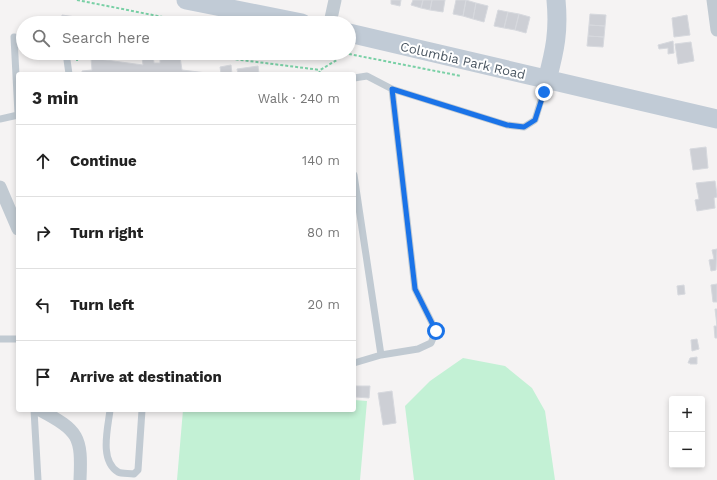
<!DOCTYPE html>
<meta charset="utf-8">
<style>
body{margin:0;font-family:"Work Sans",sans-serif;background:#f2f2f2;color:#222}
.controls{position:absolute;right:12px;bottom:12px;display:grid;overflow:hidden;border-radius:4px;box-shadow:0 2px 6px #0003}
.controls button{width:36px;height:36px;display:grid;place-items:center;padding:0;border:0;border-bottom:1px solid #e0e0e0;background:#fff;color:#222;font:20px sans-serif}
.stop{position:absolute;width:12px;height:12px;margin:-9px;border:3px solid #1a73e8;border-radius:50%;background:#fff}
.stop.end{background:#1a73e8;border-color:#fff;box-shadow:0 1px 4px #0008}
.list{margin:0;padding:0;list-style:none}
h2{display:flex;justify-content:space-between;align-items:center;height:52px;margin:0;padding:0 16px;font-size:17px}
h2 small{font-size:13px;font-weight:400;color:#767676}
.list li{display:grid;grid-template-columns:26px 1fr auto;gap:12px;align-items:center;box-sizing:border-box;height:72px;padding:0 16px;border-top:1px solid #e0e0e0}
.list b{display:block;font-size:15px;white-space:nowrap}
.list em{font-size:13px;font-style:normal;color:#767676}
.icon{flex:none;width:22px;height:22px;fill:none;stroke:currentColor;stroke-width:2;stroke-linecap:round;stroke-linejoin:round}
.map{position:relative;flex:none;width:717px;height:480px;overflow:hidden}
.search{position:absolute;background:#fff;box-shadow:0 2px 6px #0003;left:16px;top:16px;width:340px;height:44px;display:flex;align-items:center;gap:10px;box-sizing:border-box;padding:0 14px;border-radius:22px;color:#767676;font-size:15px}
.panel{position:absolute;background:#fff;box-shadow:0 2px 6px #0003;left:16px;top:72px;width:340px;height:340px;border-radius:4px}
.map>svg:first-child{display:block}
</style>
<div class="map">
<svg width="717" height="480" viewBox="0 0 717 480">
<rect width="100%" height="100%" fill="#f5f3f3"/>
<path fill="#c3f1d5" d="M463,358l42,8 27,22 13,23 10,69h-141l-9,-74 25,-25z
M354,400l13,1 -7,79h-183l6,-70h171z"/>
<path fill="#cdcfd5" stroke="#d7d9de" d="M391,0h10l-1,6 -9,-2z
M413,0h10l-2,8 -10,-3z
M423,0h9l-2,10 -9,-2z
M432,0h13l-2,12 -13,-2z
M456,0h10l-3,16 -10,-2z
M466,0l10,3 -3,16 -10,-3z
M476,3l12,3 -4,16 -11,-3z
M498,10l10,2 -4,16 -10,-2z
M508,12l11,2 -4,16 -11,-2z
M519,14l11,3 -4,16 -11,-3z
M590,14l16,1 -1,11 -16,-1z
M62,15l14,2 -1,6h-14z
M687,15l3,20 -16,2 -2,-19z
M589,25l16,1 -1,11 -16,-1z
M588,36l16,1 -1,10 -16,-1z
M673,41l1,12 -6,1v-6l-9,1 -1,-4z
M691,42l3,19 -16,3 -3,-20z
M153,55l1,8h6v-3l20,-3 2,13 33,4h-133v-3l10,-1 -1,-12 52,7 -1,-8z
M231,65l1,9h-11l-1,-7z
M258,66l1,8h-21l-1,-5z
M706,147l2,21 -15,2 -3,-21z
M715,181l2,13v3l-3,1 1,10 -18,3 -2,-11 4,-1 -3,-16z
M717,249l-1,21 -5,1 -2,-11 5,-1 -2,-9z
M717,284v18h-4l-2,-17z
M684,285l1,9 -7,1 -1,-9z
M715,309h2v29h-2l-1,-12h3z
M697,339l2,10 -7,2 -1,-11z
M697,357v7h-7v-1h-2l2,-5z
M356,386h14l-1,12 -13,-1z
M392,391l4,32 -13,2 -5,-32z"/>
<g fill="none" stroke-linecap="round" stroke-linejoin="round">
<path stroke="#7ad0a6" stroke-width="2" stroke-dasharray="3 2" stroke-linecap="butt" d="M77,0l116,23
M78,21v2
M186,53l134,17
M344,53l117,23
M77,61l1,-8
M319,74l1,-4 17,-10 3,-7"/>
<path stroke="#c1cad2" stroke-width="7" d="M66,53l3,21
M354,78l13,-2 25,13 115,36 17,2 11,-7 12,-40
M18,114l-4,-77 9,1
M0,119l18,-4
M354,175l27,180 -27,8
M0,339h18
M381,355l37,-6 13,-6 5,-12 -21,-42 -23,-200
M34,410l4,70
M110,410c-2,18 -11,50 8,62 4,2 11,1 16,2l4,-4 4,-60"/>
<path stroke="#c1cad2" stroke-width="13" d="M713,0l4,30
M330,23l5,-23
M0,187l18,42
M40,410c39,21 42,26 40,70"/>
<path stroke="#c1cbd6" stroke-width="19" d="M186,0l116,23
M349,33l368,86
M547,80c8,-30 12,-49 9,-80"/>
</g>
<g fill="none" stroke-linecap="round" stroke-linejoin="round">
<path stroke="#1a73e8" stroke-width="5" d="M436,331l-21,-42 -23,-200 115,36 17,2 11,-7 9,-28"/>
</g>
<g text-anchor="middle" stroke-width="4" stroke-linejoin="round" paint-order="stroke">
<g font-size="13" fill="#4a5661" stroke="#fff">
<text transform="translate(463 60) rotate(13)" y="5">Columbia Park Road</text>
</g>
</g>
</svg>
<div class="controls">
<button>+</button>
<button>−</button>
</div>
<div class="stop" style="left:436px;top:331px"></div>
<div class="stop end" style="left:544px;top:92px"></div>
<div class="search"><svg class="icon" aria-label="search" viewBox="0 0 24 24"><circle cx="10" cy="10" r="6"/><path d="M15 15l6 6"/></svg>Search here</div>
<section class="panel">
<h2>3 min<small>Walk · 240 m</small></h2>
<ul class="list">
<li><svg class="icon" aria-label="ahead" viewBox="0 0 24 24"><path d="M12 20V5M6 11l6-6 6 6"/></svg><div><b>Continue</b></div><em>140 m</em></li>
<li><svg class="icon" aria-label="right" viewBox="0 0 24 24"><path d="M7 20v-9h11M14 6l5 5-5 5"/></svg><div><b>Turn right</b></div><em>80 m</em></li>
<li><svg class="icon" aria-label="left" viewBox="0 0 24 24"><path d="M17 20v-9H6M10 6l-5 5 5 5"/></svg><div><b>Turn left</b></div><em>20 m</em></li>
<li><svg class="icon" aria-label="arrive" viewBox="0 0 24 24"><path d="M6 21V4h12l-3 4 3 4H6"/></svg><div><b>Arrive at destination</b></div></li>
</ul>
</section>
</div>
